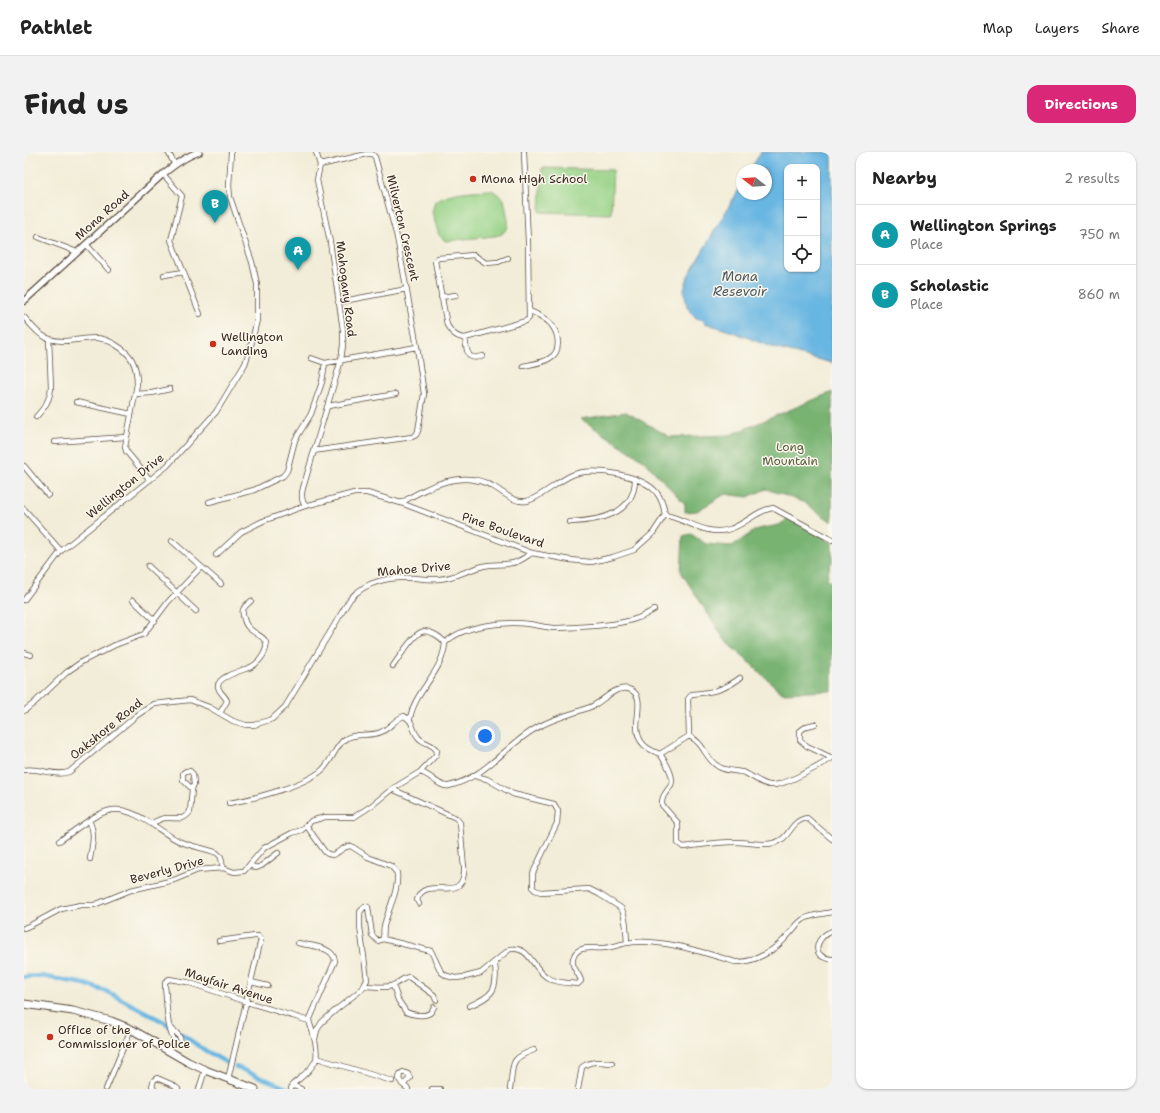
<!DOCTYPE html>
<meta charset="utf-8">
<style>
body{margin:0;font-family:"Shantell Sans",sans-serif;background:#f2f2f2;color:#222}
.controls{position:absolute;right:12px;top:12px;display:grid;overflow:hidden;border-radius:8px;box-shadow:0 1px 3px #0004}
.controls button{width:36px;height:36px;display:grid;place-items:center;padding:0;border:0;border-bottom:1px solid #e0e0e0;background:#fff;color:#222;font:20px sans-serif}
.compass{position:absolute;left:712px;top:12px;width:36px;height:36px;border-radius:50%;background:#fff;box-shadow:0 1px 3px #0004;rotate:287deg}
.you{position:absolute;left:461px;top:584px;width:14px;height:14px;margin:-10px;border:3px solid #fff;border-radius:50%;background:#1a73e8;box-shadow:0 0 0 6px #1a73e833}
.badge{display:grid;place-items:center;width:26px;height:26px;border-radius:50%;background:#db2777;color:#fff;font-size:13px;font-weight:700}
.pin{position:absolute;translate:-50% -33px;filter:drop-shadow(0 1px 2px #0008)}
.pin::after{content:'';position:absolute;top:21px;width:14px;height:12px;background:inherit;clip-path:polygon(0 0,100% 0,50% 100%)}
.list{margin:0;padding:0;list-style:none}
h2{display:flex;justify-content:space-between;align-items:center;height:52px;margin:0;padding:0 16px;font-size:17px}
h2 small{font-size:13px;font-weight:400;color:#767676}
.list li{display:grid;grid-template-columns:26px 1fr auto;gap:12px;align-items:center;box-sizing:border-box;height:60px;padding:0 16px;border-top:1px solid #e0e0e0}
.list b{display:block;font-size:15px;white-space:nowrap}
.list p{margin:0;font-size:13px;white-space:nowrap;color:#767676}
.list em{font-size:13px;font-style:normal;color:#767676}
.icon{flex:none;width:22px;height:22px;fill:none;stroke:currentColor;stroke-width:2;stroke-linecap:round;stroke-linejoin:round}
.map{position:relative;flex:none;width:808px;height:937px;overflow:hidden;border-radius:12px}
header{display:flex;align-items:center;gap:24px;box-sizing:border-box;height:56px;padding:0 20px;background:#fff;border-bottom:1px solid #e0e0e0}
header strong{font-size:19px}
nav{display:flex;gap:22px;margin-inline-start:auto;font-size:14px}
.intro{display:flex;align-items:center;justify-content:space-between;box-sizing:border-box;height:96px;padding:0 24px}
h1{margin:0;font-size:28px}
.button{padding:10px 18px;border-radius:12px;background:#db2777;color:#fff;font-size:14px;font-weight:700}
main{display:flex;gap:24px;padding:0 24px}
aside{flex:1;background:#fff;border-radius:12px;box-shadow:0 1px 3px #0004}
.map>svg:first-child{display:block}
</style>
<header>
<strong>Pathlet</strong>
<nav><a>Map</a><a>Layers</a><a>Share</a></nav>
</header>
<div class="intro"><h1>Find us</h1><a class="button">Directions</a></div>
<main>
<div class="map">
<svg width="808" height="937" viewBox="0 0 808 937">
<rect width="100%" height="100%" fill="#fbf7ec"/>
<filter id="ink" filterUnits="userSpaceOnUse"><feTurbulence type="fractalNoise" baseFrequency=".025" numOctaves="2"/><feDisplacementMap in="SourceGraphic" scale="8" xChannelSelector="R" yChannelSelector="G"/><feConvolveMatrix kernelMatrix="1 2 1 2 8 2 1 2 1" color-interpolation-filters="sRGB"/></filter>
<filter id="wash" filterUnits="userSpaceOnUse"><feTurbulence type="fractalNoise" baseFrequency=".012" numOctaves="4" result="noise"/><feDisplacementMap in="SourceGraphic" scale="16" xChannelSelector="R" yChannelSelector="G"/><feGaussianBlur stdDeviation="0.9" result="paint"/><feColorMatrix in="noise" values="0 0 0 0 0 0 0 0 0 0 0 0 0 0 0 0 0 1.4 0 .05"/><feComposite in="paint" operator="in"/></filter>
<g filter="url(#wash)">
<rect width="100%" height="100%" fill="#f2edd8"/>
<path fill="#95d185" stroke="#687e52" d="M518,16l71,2 -2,44 -71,-2z
M468,38l12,9 4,21v7l-6,7 -7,2 -50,5 -6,-6 -7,-23 3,-11c16,-10 37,-10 57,-11z"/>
<path fill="#78b372" stroke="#5a6e48" d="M808,240v130l-29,-20 -37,-13 -18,8 -23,-3 -28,17 -12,1v-8l-42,-44 -62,-41 45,-7 44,25 60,-2z
M764,367l44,23v21l-2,2 -3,13 5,5v108l-50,2 -58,-54 -43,-67 2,-36 8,-2 15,10 26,2 25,-17 22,-4z"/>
<path fill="#68b6e2" stroke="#527080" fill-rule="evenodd" d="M737,0h71v211l-58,-15 -41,-16 -28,-9 -2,-3 -7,-2 -9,-11 -3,-17 4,-14 54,-92v10h24v-24h-16zM763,15h30v102h-30z"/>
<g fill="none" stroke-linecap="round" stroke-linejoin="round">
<path stroke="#68b6e2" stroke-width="4.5" d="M0,825l17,-1 44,8 23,8 56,30 42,29 23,13
M212,915l53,22"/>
</g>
</g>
<g filter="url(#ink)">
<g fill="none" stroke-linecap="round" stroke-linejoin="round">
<defs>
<path id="minor" d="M144,0l7,13
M292,0l4,13
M139,22l19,22 -11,44 29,74
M14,85l39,15
M62,92l23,26
M484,106l-10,4 -12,1 -12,-8 -36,3 -3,3 12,64c4,7 10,13 18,13l61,-17 3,-3 -1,-76 -4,-90
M140,123l20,-3
M417,145l15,-2
M314,150l69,-13
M0,165c7,8 15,19 26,22 14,5 31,-1 46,-1 11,0 30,11 36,22 4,7 5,16 5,24l-12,63 1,4 24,29
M441,186c1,5 1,17 7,19 3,1 8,0 11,-1
M287,206l14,5 92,-16
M499,214c9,-2 20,-3 27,-8 11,-6 9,-22 3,-31 -4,-7 -16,-13 -23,-16
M111,242l17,-1 18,-4
M52,250l55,12
M304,254l68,-12
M12,265c9,-10 14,-17 15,-30l-2,-48
M30,290l72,-5
M289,299l99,-14 4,-2 2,-4 6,-37 -7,-47 -20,-110 -22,-80 -3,-3h-5l-47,11
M0,314l24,29
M185,350l45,-12 29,-14 4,-5 8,-31 16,-26 11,-32 3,-19
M281,354c-4,-6 -4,-11 -2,-18l38,-128 2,-15v-15l-13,-88 -13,-62 3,-15
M0,357l37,42
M641,363c21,4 42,22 65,14 16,-5 27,-19 43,-21l59,32
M546,370c28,-1 64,-7 65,-42
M148,389l49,43
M192,403l25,-23 22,-11 42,-15 49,-13h13l34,10 131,50 38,7 21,2 22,-5 21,-7 19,-17 12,-18c-1,-8 -3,-15 -8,-22 -14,-18 -65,-27 -85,-18 -14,6 -32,23 -45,26 -13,2 -23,-8 -33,-14 -31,-19 -66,-1 -93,16
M124,414l48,45
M0,448l37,-49 106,-85 49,-54 29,-48 5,-15 7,-29v-36l-5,-22 -22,-65 -1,-11 2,-34
M109,448l22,21
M0,501l7,2
M369,514c6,-8 19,-30 28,-34 8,-3 20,5 24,11
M0,559l9,-7 34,-32 16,-11 32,-16 29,-11 24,-32 33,-35
M196,561l7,-12c-1,-5 -9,-9 -9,-15 0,-10 26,-16 33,-19 6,-3 12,-10 14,-16 7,-18 -17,-14 -21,-32 -1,-3 -2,-6 -1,-9 1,-4 5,-6 8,-9
M386,567c4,-28 33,-46 35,-76 18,-18 60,-22 84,-19 9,1 18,4 27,4 22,-1 62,-2 82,-10 6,-2 11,-6 16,-8
M791,572l-8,2 -7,5v9l7,6 25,12
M665,584l-1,-37 4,-5c20,-2 31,-3 48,-16
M636,602c5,7 15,22 11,31 -4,7 -10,11 -9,20l16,18v20l5,4c17,-2 34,-5 52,-5 13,0 26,4 39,1 17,-4 15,-22 33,-25l25,21
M0,618c15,-3 29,7 45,2l67,-56 18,-12 36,-4 19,7 24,14 13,4h8l18,-6 13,-12 65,-108c17,-19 40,-22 65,-21 8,1 16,2 24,1 16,-1 29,-9 44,-13 11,-3 23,0 33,-4 6,-2 11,-6 16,-9
M451,624l12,3 26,15 41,10 4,7 -1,12 -24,50v15l2,2 6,2 48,-3 10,5 22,14c6,10 5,24 6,35
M368,637l64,29 4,5c1,12 2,23 3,34 0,5 2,11 1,16 -3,31 -39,1 -47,27l2,4
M205,651c25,-4 73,-17 92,-32 10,-8 15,-26 24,-32 10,-7 26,-2 36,-7 9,-4 14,-13 23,-16 11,6 7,13 14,21 5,7 15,6 19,14l-1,4 -16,17
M65,669c7,12 3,24 1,38
M127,672c5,-3 10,-6 15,-6 12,-1 16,4 24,-6l2,-23 -9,-9v-7l3,-2h4l3,3 1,10 -2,5
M282,673l19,27c10,9 15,-6 26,-6l17,11 23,9 6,7c2,18 -9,36 -13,53 -1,5 0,9 -1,13l-5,2 -6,-6 -4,-28 -3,-1 -5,6v15l7,53 -5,9 -25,20 -15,13 -5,8 -2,9
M35,689c15,-9 35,-28 53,-31 24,-3 48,23 69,32 12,5 24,6 36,11l4,4 2,11
M226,713l6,3 5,-2 17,-13
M0,776l7,-3 30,-16 20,-4h13l37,-15 43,-10 24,-10 25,-2 11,4 10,-1 20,-23 28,-15 10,-3 9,-9 14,-4h29l17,-11 21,-17 28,-17c11,2 19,16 29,14 38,-9 58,-43 91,-60 13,-7 28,-11 42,-16 5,-2 10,-3 14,-6 10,-6 22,-20 35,-14 18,9 -4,38 13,55 4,4 11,7 16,9l29,-18c15,7 15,20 27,29 8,7 20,5 29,8 9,4 16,11 25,12 13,2 51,-20 62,-27
M808,779c-17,6 -22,27 0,28
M359,787l48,12 10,21 6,4 8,2 10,-1 16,-4 29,-24c21,-3 22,20 38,29 9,5 20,5 30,6l3,-3c-2,-9 -12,-15 -7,-25 4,-11 20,-7 30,-8 8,0 15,-4 23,-5 30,-6 79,10 108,19 20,1 41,-12 54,-28 5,-5 9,-12 15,-15 9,-5 19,-5 28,-7
M195,789l36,-5h3l3,3 -33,140
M227,830l17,4
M369,833l5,15 8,12c6,3 18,5 24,1 2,-1 3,-5 4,-6
M341,834c8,0 19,2 26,0 7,-2 11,-8 18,-9l25,18 2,5
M445,854c24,-10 29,-16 26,-42
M146,875c5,5 11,8 11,16l-3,1 -2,-2c-10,-10 -9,-42 -11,-56v-4l4,-3 18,3 60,20 62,19
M293,906l75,23
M378,932l3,-1 5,-5 -2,-4 -5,-2 -3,2 -1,5 3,5 6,5
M268,933l9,4
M82,937l25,-60
M130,937l-2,-3 2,-6 3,-2 16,7 5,4
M175,937l6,-19
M267,937l1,-4c8,-7 21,-16 24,-26 3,-10 -4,-29 -7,-38l26,-60c-1,-15 -26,-15 -37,-18
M408,937h8
M486,937c4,-25 -2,-30 24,-39
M554,937l4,-22c9,-7 19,-5 30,-4"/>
<path id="tertiary" d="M0,149l139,-127c11,-9 23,-18 36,-22"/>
<path id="primary" d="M0,852l49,7 38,10 20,8 57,33 17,8 50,19"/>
</defs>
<use href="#minor" stroke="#56473a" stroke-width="6"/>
<use href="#tertiary" stroke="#56473a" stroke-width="8"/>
<use href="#primary" stroke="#56473a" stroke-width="9"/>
<use href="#minor" stroke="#fff" stroke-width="4.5"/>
<use href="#tertiary" stroke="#fff" stroke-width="5.5"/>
<use href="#primary" stroke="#fff" stroke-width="7"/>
</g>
</g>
<g fill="#c8321e" stroke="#fbf7ec" stroke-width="1.5">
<circle cx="449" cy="27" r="4"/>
<circle cx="189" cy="192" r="4"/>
<circle cx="26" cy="885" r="4"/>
</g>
<g text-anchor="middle" stroke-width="3" stroke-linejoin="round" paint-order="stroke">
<g font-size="12" fill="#3b2a1e" stroke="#fbf7ec" text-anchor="start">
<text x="457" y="31">Mona High School</text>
<text x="197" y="189">Wellington<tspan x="197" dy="14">Landing</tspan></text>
<text x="34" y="882">Office of the<tspan x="34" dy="14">Commissioner of Police</tspan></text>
</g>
<g font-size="12" fill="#3b2a1e" stroke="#fbf7ec">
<text transform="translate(78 63) rotate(-42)" y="4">Mona Road</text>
<text transform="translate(379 76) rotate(77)" y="4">Milverton Crescent</text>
<text transform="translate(322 137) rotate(83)" y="4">Mahogany Road</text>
<text transform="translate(101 334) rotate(-39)" y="4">Wellington Drive</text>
<text transform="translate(479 378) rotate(19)" y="4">Pine Boulevard</text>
<text transform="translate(390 417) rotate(-5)" y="4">Mahoe Drive</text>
<text transform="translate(82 577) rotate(-39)" y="4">Oakshore Road</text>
<text transform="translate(143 718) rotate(-15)" y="4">Beverly Drive</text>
<text transform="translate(205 834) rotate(18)" y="4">Mayfair Avenue</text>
</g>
<g font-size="12" fill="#565c3d" stroke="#fbf7ec">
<text x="766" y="299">Long<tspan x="766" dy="14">Mountain</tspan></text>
</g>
<g font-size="13" font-style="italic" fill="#4b5b63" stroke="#fbf7ec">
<text x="716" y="129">Mona<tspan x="716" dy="15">Resevoir</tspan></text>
</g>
</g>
</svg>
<div class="controls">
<button>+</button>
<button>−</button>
<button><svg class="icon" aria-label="locate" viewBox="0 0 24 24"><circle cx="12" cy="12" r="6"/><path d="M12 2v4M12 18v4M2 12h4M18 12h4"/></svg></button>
</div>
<svg class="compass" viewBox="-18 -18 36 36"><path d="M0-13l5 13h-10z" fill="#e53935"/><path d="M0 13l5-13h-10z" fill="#767676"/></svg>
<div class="you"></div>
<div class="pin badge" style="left:274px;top:118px;background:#0f9aa8">A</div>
<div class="pin badge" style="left:191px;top:71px;background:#0f9aa8">B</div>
</div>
<aside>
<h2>Nearby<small>2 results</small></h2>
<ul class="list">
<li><span class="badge" style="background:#0f9aa8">A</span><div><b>Wellington Springs</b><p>Place</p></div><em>750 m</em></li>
<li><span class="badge" style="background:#0f9aa8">B</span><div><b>Scholastic</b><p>Place</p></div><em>860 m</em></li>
</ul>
</aside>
</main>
